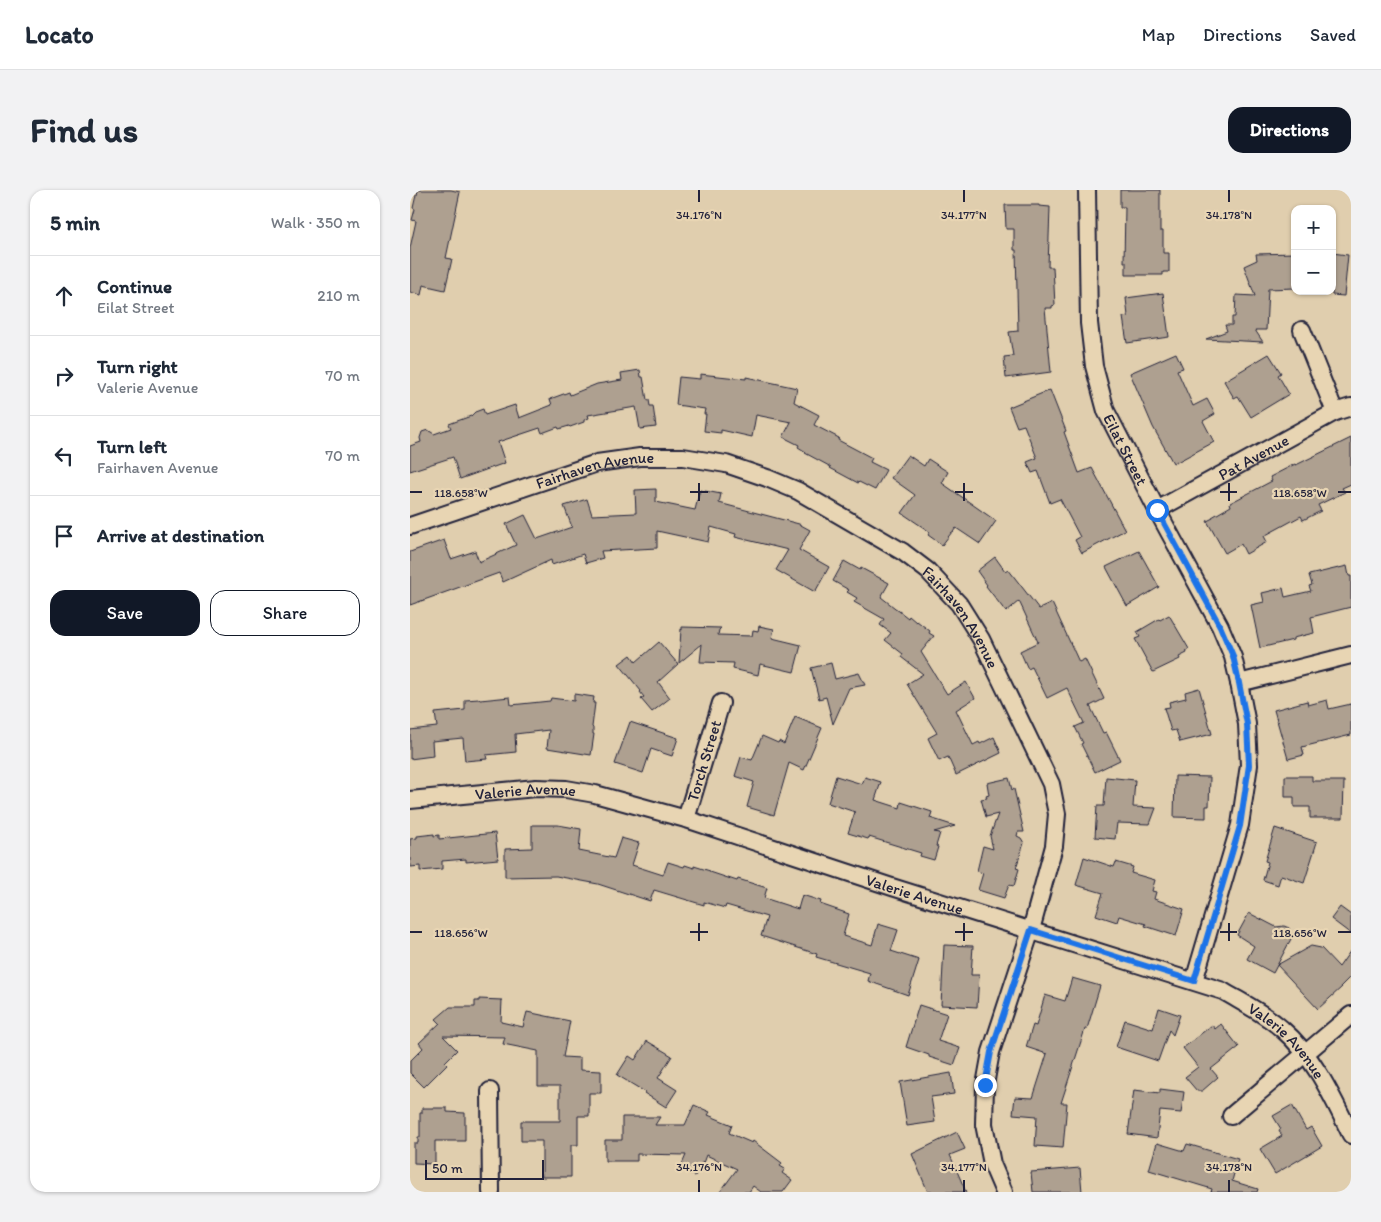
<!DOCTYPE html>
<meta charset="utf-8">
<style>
body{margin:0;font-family:Itim,sans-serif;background:#f2f2f3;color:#1f2937}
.controls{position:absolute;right:15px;top:15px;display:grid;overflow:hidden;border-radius:10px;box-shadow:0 1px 4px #0004}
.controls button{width:45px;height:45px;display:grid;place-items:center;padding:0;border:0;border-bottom:1px solid #e0e1e3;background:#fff;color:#1f2937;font:25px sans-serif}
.scale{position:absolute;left:15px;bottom:12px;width:119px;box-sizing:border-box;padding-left:5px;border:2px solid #22223b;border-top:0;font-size:14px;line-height:18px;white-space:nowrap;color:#22223b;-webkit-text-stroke:4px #e8d5b3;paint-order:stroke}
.stop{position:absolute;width:15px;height:15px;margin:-11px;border:4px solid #1a73e8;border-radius:50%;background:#fff}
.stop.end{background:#1a73e8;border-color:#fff;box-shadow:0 1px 5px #0008}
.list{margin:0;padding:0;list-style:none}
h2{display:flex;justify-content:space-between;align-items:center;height:65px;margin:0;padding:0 20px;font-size:21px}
h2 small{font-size:16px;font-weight:400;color:#747a83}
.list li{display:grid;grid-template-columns:32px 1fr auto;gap:15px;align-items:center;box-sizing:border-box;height:80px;padding:0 20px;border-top:1px solid #e0e1e3}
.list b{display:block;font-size:19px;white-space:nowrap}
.list p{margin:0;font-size:16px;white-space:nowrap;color:#747a83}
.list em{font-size:16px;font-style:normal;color:#747a83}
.actions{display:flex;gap:10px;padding:15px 20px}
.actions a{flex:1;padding:11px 0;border:1px solid #111827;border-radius:15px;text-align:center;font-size:18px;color:#111827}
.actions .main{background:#111827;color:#fff}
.icon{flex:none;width:28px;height:28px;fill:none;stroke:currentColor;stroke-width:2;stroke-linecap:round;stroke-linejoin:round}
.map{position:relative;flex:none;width:941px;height:1002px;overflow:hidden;border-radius:15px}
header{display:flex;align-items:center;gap:30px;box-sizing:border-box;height:70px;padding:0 25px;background:#fff;border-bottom:1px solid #e0e1e3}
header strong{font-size:24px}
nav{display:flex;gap:28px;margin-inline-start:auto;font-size:18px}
.intro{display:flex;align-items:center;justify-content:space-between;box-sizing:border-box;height:120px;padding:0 30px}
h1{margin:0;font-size:35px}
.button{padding:12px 22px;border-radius:15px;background:#111827;color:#fff;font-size:18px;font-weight:700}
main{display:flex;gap:30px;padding:0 30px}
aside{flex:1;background:#fff;border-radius:15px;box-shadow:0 1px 4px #0004}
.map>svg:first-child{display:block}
</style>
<header>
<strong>Locato</strong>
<nav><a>Map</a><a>Directions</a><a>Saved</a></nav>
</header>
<div class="intro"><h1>Find us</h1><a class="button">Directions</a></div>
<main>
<aside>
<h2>5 min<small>Walk · 350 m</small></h2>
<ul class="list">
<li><svg class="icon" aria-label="ahead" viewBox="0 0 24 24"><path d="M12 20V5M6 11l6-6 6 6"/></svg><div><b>Continue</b><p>Eilat Street</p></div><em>210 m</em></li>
<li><svg class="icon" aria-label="right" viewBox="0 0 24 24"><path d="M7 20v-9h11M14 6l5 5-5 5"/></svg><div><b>Turn right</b><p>Valerie Avenue</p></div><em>70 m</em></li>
<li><svg class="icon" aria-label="left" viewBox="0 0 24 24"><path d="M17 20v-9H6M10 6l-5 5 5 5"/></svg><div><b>Turn left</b><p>Fairhaven Avenue</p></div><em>70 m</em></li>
<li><svg class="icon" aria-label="arrive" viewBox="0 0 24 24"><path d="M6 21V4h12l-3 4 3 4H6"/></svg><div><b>Arrive at destination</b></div></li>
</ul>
<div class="actions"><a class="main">Save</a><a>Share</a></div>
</aside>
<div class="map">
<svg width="941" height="1002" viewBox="0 0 941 1002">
<rect width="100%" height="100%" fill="#e0ceae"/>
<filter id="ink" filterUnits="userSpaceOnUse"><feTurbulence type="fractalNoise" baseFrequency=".02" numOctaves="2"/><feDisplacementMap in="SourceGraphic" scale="10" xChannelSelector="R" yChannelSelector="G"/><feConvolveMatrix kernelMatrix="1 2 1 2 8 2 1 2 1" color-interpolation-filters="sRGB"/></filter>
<g filter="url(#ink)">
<path fill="#aea090" stroke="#22223b" d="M8,0h33l9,2 -14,66 6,1 -7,31 -22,-5 -2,10 -11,-3v-44l6,-27 -4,-1 3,-11 -2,-1 3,-13h1z
M710,0h40v41h3v22h6v19h-6v3h-37v-13h-2l1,-55h-5z
M595,15h34v1l11,1 -2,60h5l2,38 -3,1v2h-7l6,64 -45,6 -2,-21 9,-1 -4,-24 9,-1 -2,-81h-2v-21h-8z
M885,63v35l-27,1 -2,41h-11l8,12 -57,-3 21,-8 -2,-6h7v-8h3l1,-22 19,1 -11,-30 13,-6 -1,-6z
M922,63l16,2 -4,41 -12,-1z
M753,103l6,44 -42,6 -4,-26 5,-1 -2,-18z
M766,163l7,15 -6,2 16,36 14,-7 8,15 -12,7 11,21 -37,20v-1l-4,2 -20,-36 -23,-54z
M859,164l12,19 -3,2 11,19 -38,23 -13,-21 -4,2 -10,-17z
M230,180l1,7h2l4,23h2l1,6h3l3,21 -16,2 -4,-22 -48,8 1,3 -5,2v2l-14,5 -1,-1 -10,3 -1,-2 -16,6 -2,-5 -42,14 7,21 -45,16 -7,-22 -43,14v-25l11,-4 -1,-4 2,-6 6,-2 6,4 17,-6 -2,-4 22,-8 4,-4 8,-3 2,6 30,-10 4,13 33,-13 -2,-6 19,-7 1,3 27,-11 25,-4 -1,-7z
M290,184l46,5v-2l51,11 -3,14 25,13 -5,10 25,13 -1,2 34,18 -2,4 16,8 -11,20 -16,-8 -1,1 -28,-15 1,-1 -26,-14 1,-1 -8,-5 1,-2 -16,-8 8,-15 -35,-7 -4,22 -31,-7v3l-17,-2 2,-17h-2l1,-5 -29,-4 3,-28 21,2z
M640,200l16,41 -2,1 15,41 13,-5 33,62 -43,23 -7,-13 5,-3 -20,-38 -10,4 -12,-32 -6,2 -5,-11 10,-4 -13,-33 -7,2 -8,-20z
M941,248v46l-9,4 3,4 -27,13 3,6 -18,9 -2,-4 -37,20 3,6 -21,12 -5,-10 -16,9 -18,-32 6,-3 -1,-1 19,-11 -1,-3 42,-22 -2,-4 25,-13 1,1z
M498,265l16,11 4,-7 20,13 -6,11 54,38 -16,23 -24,-16 -3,4h-1l-10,13 -14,-10 2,-3 -28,-19 13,-18 -24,-17z
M246,299v13l39,8 5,-20 21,4 -2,9 80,21 11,6 -11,20 30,17 -14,25 -39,-22 12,-20 -53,-13 1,-3 -25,-7 -3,15 -51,-11v17l-56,3 2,7 -17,5 -3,-9 -31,11 -1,-5 -48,22 -4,-9 -89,32v-53l34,-12 7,19 24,-8 4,11 37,-17 -10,-21 19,-9 12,24 35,-12 -8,-21 23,-7 5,16 44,-2 -1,-23z
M729,361l20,36 -32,19 -21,-39z
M585,367l10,14 3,-2 31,40 13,-6 27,59 6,-3 19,40 -14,7 13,27 3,-1 14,28 -25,12 -14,-28 2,-1 -8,-16 9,-4 -17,-35 -20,10 -15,-31 -4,2 -8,-18 18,-9 -19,-41 -13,11 -20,-26 1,-1 -10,-14z
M434,371l16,9 1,-2 28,15 -8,14 27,21 1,-2 7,6 1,-1 13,10 -1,2 5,3 -13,16 26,42 19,-12 9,16 -19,12 17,35 6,-3 1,2 14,-7 7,16 -45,22 -8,-18 -9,4 -11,-23 9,-5 -30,-49 16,-10 -22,-17 2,-3 -18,-14 6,-7 -11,-8 4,-6 -30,-17 3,-4 -10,-6 2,-2 -16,-9z
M937,376l2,10h2v31l-40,10 3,16 -21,5v2l-33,8 -9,-43 13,-3 -2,-9 21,-5 2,9 26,-6 -2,-5 3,-1 -3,-10z
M759,425l20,34 -3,2 1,2 -8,4 1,2 -27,13 -18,-33 5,-2 -3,-5 22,-13 1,1z
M349,436l15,3 -2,9 29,7 -7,27 -34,-8 -2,11 -25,-6 1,-6 -34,-1 2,-18 -23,19 2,-34 1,1v-3l39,1 -2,2 -1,5 34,1 1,-6 5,1z
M249,452l19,22 -20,18 12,16 -18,14 -11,-13 3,-2 -4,-5 1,-1 -22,-27 12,-9 5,7z
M421,473l4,16 24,-6 6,12 -16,3 -16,36 -7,-27 -7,2 -8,-31z
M789,498l13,46 -32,8 -4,-12 -5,1 -7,-23 6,-1 -1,-5 17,-4 -1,-6z
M164,504l20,3 -1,6h2l-3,24 1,1v6h1l-3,21 -44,-7 2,-18 -34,4 1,18 -30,3 1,4 -22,2 -2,-23 -31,3 1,15 -23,3v-29l27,-3 -2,-14 30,-3v-10l14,-1 1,1 30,-3 1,8 39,-4 1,-3 23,3z
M917,510l2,9 22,-5v31l-49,12 2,8 -16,4 -14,-49 33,-9 1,4z
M385,527l27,11 -18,42 -15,-7 -15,52 -27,-8 7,-25 -19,-6 6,-19 11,3 10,-24 16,7 1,-2 5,3z
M220,532l48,16 -6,18 -21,-7 -8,24 -28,-9z
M426,586l26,8 3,-7 16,5 -6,18 25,8 1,-6 31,10 -2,6 25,8 -21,6 6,1 -4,13 2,1 -4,13 -14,-4 1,-3 -52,-16 -1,2 -20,-6 7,-21 -27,-9z
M765,586l35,1 -1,29h-3v12l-32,-1z
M875,586h27v5h32l-1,37h-33v-11h-16v-10h-9z
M696,587l29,3 -2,27 23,1 -6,16 -33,-1 -2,16 -20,-2 2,-31h7z
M599,588l3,12 2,-1 10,43h-6l-1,4 4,2 3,5 -8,25 3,1 -5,17 -5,-1 -5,13 -26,-8 5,-17 -6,-2 6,-25 10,3 -3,-13 8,-22 -12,3 -5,-18 6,-1 -1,-2 3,-1 -2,-12z
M122,635h26l23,4 -2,22 35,7 7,-20 18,5 -7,22 31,10 5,-13 16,5 1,-2 9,3v-2l16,5v1l27,9 1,-2 29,9 -3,10 34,11 4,-14 19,6 -1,3 29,10 -6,22 29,9 6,-21 20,6 -7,21 28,9 -11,35 -40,-14 2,-8 -54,-16 1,-3 -56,-18 6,-19 -41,-12 -1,3 -21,-6v3l-50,-15 -4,11 -52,-17 -42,-8 -51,1v-28l27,-1z
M865,638l42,14 -13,41 -23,-8 -3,10 -15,-5 5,-18 -3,-1z
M85,643l3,26 -32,3v-3l-24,2v8l-22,2v-5l-9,1v-3h-1v-25l7,-1v-2l17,-2v2l5,-1v4z
M674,667l30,10 2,-5 17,5 -2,6 24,7 -3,11 4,1 -2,7 30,10 -8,27 -31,-10 1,-2 -27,-8 -2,6 -21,-7 7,-22 -27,-8z
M930,717l11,8v19l-20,-15z
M839,723l27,14 8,-1 5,2 3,9 -19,36 -26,-14 7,-13 -17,-11z
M534,755l29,1 -2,29h8l-2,32 -36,-2z
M901,756l10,2 18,19 12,-17v26l-10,10 1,1 -24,22 -41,-44z
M662,788l28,8 -13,43h-2l-24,74h6l-4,45 -28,-2 2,-30 -24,-2 2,-17 18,1 14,-44 -21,-7 7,-22 3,1 9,-31 20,6z
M69,809l23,1 -1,22 22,5 4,-15 43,9 -7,36 17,1v12l21,1v22h-12v23h-11v29h-7v32h-29v-36h-21v-20h39v-35h-22v-35l-35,-7 2,-7 -62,-1 14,14 -12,12 2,2 -23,23 -14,-14v-12l13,-13 -4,-5 21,-20 -4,-4 14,-12h25v-6h4z
M509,815l28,9 -9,27 22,7 -6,17 -25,-8v-2l-23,-8z
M749,818l21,7 -7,20 -4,-5 -11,31 -42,-14 9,-27 28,9z
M811,834l18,23 -28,22 7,8 -16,14h-5l-12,-14 13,-10 -15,-19 29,-23 3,4z
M237,851l25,15 -14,22 19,12 -11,17 -22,-14 1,-1 -28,-17 12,-19 6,4z
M541,883l3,21 -23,3 4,25 -28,4 -7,-44z
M750,899l24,3 -3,21 -21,-2 -3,27 -29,-4 6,-44 26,3z
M284,915l16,7 -2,3 24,10 -3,8 23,10 1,-2 29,22 -2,3 5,3 -3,4 10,7 -9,12h-22l-8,-6 -4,6h-29l17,-23 -31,-14 -3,8h-2l-6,13 -15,-7 6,-14 -49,-1v7h-32v-21h17v-23h38l-5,8h30z
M882,915l14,25 5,-3 11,19 -47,28 -15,-25 22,-13 -3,-6 2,-1 -8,-13z
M12,918h25v4l18,1v28h-30v23l-21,-1v-20h4v-6h2v-24h2z
M547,942l8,17 -15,6 16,37h-38l-16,-38z
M747,953l27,8 3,-7 51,15 -6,22 26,8 -1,3h-46l1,-3 -63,-19z
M670,978l2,24h-49l-2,-20z"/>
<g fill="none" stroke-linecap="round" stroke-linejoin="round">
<defs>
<g id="street">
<path id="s1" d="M677,0l2,133 5,43 12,45 51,99 63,116 13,31 6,26 8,41 2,41 -9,60 -46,156"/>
<path d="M892,140l33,82"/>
<path id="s2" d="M747,320l178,-98 16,-5"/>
<path id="s3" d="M0,336l187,-63 43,-6h43l43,7 41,14 31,13 105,61 25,19 31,33 22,35 70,145 6,30 -3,32 -23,84 -40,122 -6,33 -1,39 8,40 12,28"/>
<path d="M829,493l112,-28"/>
<path id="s4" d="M0,610l126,-12 30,1 29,5 91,25 206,68 331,104c20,12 41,22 59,38 32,27 51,69 69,106"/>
<path id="s5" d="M276,629l35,-116"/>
<path d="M80,901l1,101"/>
<path d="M821,926l120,-101"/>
</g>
</defs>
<use href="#street" stroke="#22223b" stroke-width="20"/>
<use href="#street" stroke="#e8d5b3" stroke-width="16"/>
</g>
</g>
<g fill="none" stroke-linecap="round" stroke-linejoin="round" filter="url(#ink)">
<path stroke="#1a73e8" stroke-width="6" d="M575,895l6,-33 40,-122 163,51 46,-155 9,-61 -2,-41 -8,-41 -6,-27 -13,-30 -63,-116"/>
</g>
<path fill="none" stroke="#22223b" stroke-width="2" d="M289,0v12M554,0v12M819,0v12M289,293v18M554,293v18M819,293v18M0,302h12M280,302h18M545,302h18M810,302h17M928,302h13M289,733v18M554,733v18M819,733v18M0,742h12M280,742h18M545,742h18M810,742h17M928,742h13M289,990v12M554,990v12M819,990v12"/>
<g text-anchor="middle" stroke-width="4.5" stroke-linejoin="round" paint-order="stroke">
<g font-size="16" fill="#22223b" stroke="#e8d5b3">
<text dy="6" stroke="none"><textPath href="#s1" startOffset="266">Eilat Street</textPath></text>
<text dy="6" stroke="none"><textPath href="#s2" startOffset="110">Pat Avenue</textPath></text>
<text dy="6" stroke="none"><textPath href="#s3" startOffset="194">Fairhaven Avenue</textPath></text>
<text dy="6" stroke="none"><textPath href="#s3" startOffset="614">Fairhaven Avenue</textPath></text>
<text dy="6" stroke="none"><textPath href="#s5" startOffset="61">Torch Street</textPath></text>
<text dy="6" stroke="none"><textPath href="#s4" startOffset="116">Valerie Avenue</textPath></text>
<text dy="6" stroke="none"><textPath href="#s4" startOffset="521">Valerie Avenue</textPath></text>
<text dy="6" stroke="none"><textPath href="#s4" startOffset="926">Valerie Avenue</textPath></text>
</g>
</g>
<g font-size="12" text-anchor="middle" fill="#22223b" stroke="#e8d5b3" stroke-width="4.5" stroke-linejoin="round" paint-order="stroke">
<text x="289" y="29">34.176°N</text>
<text x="554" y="29">34.177°N</text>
<text x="819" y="29">34.178°N</text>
<text x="890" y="307">118.658°W</text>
<text x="51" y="307">118.658°W</text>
<text x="890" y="747">118.656°W</text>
<text x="51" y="747">118.656°W</text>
<text x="289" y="981">34.176°N</text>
<text x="554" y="981">34.177°N</text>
<text x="819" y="981">34.178°N</text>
</g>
</svg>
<div class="controls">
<button>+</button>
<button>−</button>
</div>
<div class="scale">50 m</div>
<div class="stop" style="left:747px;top:320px"></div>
<div class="stop end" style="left:575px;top:895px"></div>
</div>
</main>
